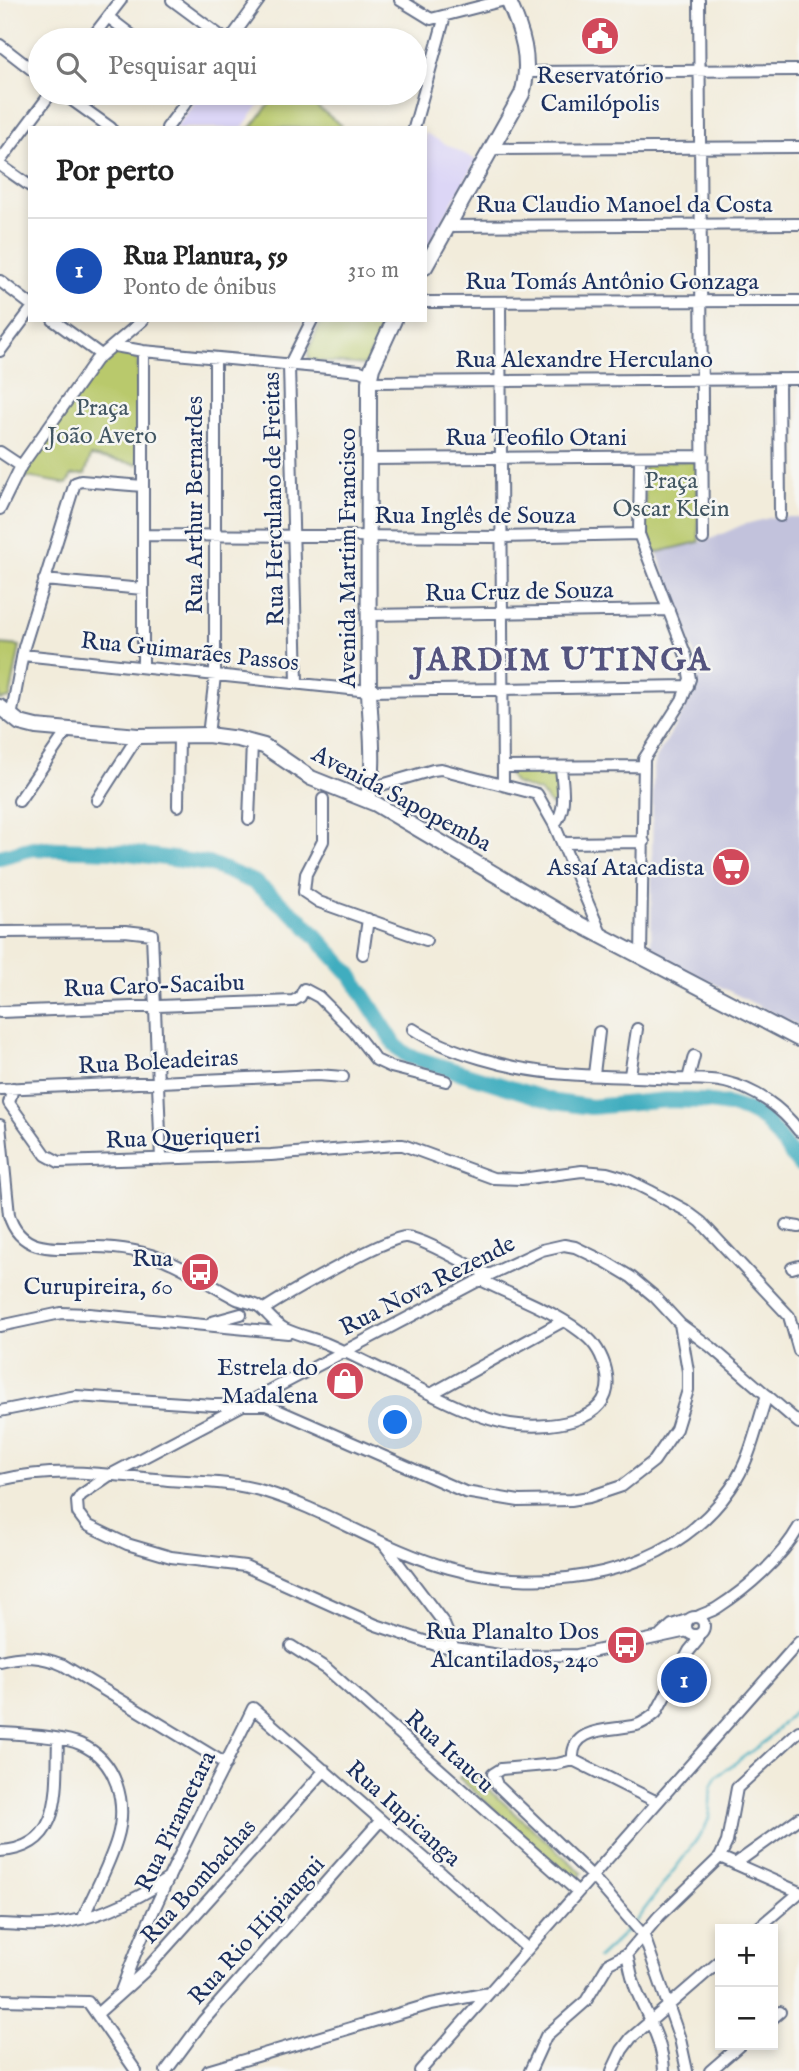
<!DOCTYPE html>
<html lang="pt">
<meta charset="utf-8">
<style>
body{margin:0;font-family:"IM FELL English",serif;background:#f2f2f2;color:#222}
.controls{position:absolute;right:21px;bottom:21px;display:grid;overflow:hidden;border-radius:0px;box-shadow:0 4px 10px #0003}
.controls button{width:63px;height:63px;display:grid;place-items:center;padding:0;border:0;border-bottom:2px solid #e0e0e0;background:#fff;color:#222;font:35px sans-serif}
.you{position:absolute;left:396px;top:1423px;width:24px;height:24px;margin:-18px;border:5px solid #fff;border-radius:50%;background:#1a73e8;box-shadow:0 0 0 10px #1a73e833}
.badge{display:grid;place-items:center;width:46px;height:46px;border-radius:50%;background:#1a73e8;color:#fff;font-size:23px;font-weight:700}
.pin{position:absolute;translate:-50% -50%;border:4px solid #fff;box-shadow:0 2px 7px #0006}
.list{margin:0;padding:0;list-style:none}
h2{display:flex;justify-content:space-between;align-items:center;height:91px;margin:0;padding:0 28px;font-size:30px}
h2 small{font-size:23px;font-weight:400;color:#767676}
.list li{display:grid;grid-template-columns:46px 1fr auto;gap:21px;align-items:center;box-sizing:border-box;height:105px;padding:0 28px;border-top:2px solid #e0e0e0}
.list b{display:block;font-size:26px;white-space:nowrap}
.list p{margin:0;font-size:23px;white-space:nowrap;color:#767676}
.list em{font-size:23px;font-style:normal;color:#767676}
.icon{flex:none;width:38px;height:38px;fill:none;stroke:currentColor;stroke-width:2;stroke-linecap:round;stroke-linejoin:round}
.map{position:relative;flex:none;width:799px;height:2071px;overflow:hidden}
.search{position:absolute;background:#fff;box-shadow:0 4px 10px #0003;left:28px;top:28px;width:399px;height:77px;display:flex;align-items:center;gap:18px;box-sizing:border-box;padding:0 24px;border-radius:38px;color:#767676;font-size:26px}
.panel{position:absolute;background:#fff;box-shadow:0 4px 10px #0003;left:28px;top:126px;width:399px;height:196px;border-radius:0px}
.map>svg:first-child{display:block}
</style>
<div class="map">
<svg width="799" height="2071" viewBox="0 0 799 2071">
<rect width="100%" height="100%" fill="#f6f6f2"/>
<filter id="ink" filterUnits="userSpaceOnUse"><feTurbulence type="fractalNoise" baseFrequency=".0143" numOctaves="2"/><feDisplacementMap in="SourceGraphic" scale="14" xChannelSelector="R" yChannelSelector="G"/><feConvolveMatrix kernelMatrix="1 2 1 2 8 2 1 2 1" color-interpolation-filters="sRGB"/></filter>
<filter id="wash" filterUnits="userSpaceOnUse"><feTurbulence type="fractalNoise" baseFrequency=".00686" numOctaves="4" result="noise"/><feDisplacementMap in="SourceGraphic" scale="28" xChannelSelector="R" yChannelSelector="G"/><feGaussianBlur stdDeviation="1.57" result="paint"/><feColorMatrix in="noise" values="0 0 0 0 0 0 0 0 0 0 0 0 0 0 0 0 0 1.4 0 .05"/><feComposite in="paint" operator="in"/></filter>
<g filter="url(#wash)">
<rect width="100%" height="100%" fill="#f2ecdb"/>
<path fill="#dcd6f6" d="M202,93h66l-26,35h-67z
M425,133l51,27 -51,91z"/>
<path fill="#c2c2dc" d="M773,517h26v509l-148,-74 2,-180 3,-13 40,-70 2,-16 -4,-20 -37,-101 54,-13 31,-14z"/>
<path fill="#b9c96c" stroke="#6a7c65" stroke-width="2" d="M278,93h21l42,32 -3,3h-87z
M322,320h63l-19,45 -53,-4 -4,-2 -1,-8z
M115,353l17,1 6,7v103l-47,-8 -6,18 -13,1 -5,9 -46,-8 6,-11 76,-105z
M648,461h45l4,2 2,79 -45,11 -8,-26 -2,-61z
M0,644l20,2 -10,52 -10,2z
M513,771l42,1 3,4v26l-7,3 -11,-13 -26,-9 -5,-8z
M467,1770l115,103 -6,9 -117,-104z"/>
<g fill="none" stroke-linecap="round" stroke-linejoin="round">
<path stroke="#41adbf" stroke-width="2.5" d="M635,1922l69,-92 5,-12 2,-31 5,-10 52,-38 31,-33
M598,1958l33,-31"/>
<path stroke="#41adbf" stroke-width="16" d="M0,857l33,-9 80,3 97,13 44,18 47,38 49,54 46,72 12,10 147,46 36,5 76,-7 37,1 25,4 17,5 18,9 35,45"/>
</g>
</g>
<g filter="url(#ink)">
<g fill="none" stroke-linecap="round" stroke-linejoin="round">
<defs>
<path id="minor" d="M172,0l54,40
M400,0l31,19 74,-19
M699,0l4,539
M108,17l30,23
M90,40l31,-40
M230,40l29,-40
M0,45l40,31
M528,72l271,-2
M62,93l49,35
M167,128l26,-35
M414,128l31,-112
M492,149l307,-2
M0,161l51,-68
M0,165l30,21
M449,226l350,-2
M0,281l30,23
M425,302l374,-1
M500,302l3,483
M53,320l48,35
M115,346l28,5 217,20 10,4
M0,351l30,-40
M143,351v316
M779,379l1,137
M369,382l430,-3
M0,452l21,14
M640,457l-1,77 47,122 4,23 -8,21 -38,59 -3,198
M369,459l334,-3
M0,509l21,-43 75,-106 47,-40
M143,535l358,2 138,-3
M44,580l99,9
M369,615l300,-5
M23,655l346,36 319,-5
M297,682l-8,-316 23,-46
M11,717l13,-70 51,-164 6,-2 62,5
M208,735l7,-59v-318
M503,767l141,-1
M371,788l62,-18 8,-1 96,25 17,30 48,112
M323,799v42l-17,33 -2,18 15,10 107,38
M97,800l41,-64
M19,801l48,-70
M178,806l1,-71
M249,819l3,-76
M554,824c14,-13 8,-40 7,-57
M562,843l82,-1
M0,932l125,-1 27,3 9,225
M363,954l5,-35
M0,1012l293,-11 7,-4 4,-8 15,8 35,35 22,28 15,7 55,14
M413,1029c36,24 98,40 141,44 39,4 79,3 118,6 17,1 35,-1 53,3 30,7 56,25 74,49
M594,1074l5,-42
M630,1075l7,-46
M688,1079l6,-23
M13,1088l-4,15 37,52 13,7 212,-7 124,-10h8l90,33 28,1 61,-8 25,2 17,5 26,13 35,19 16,12 88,94 10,35
M0,1089l318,-14 25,2
M0,1125l9,90c12,42 53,32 85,32 25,0 56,5 78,16 22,10 43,25 65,36 7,3 19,4 24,9 8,7 14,16 24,21 13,6 27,9 40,14 26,11 51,24 77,37 31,15 75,39 108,44 34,5 105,1 97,-49 -2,-13 -9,-28 -19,-37 -27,-25 -74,-41 -107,-58
M786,1225l13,2
M792,1268l7,-2
M263,1310c19,-13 127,-75 143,-73 17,1 65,30 83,38
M212,1322l29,-8
M0,1326l61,-13 28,1 199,19
M431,1394l132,-73
M0,1411l76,-15 137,9h53l199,87 54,9 52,-1 18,-3 33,-11 32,-25 22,-32 12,-39v-19l-8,-47
M0,1480c60,-14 108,-5 168,0 31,2 65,2 95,11 64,19 121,59 186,77 98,27 221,9 282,-80 20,-29 25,-61 36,-93
M383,1543l60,79 11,26
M686 1626a9 9 0 1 1 18 0a9 9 0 1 1-18 0Z
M697,1617c7,-4 14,-5 20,-9 31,-20 64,-49 82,-81
M687,1631l-110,24 -72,1 -69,-11 -60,-20 -131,-59 -74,-9 -44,-13 -40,-19 -9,-12 -1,-12 4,-6 29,-20 379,-200 53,-25 22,-5 11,2 31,15 25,15 24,20 25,27 31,23 88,76
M661,1635l11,-10 15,-5
M291,1646l36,23 251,223
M0,1661c24,-6 41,-5 63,4l163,99
M0,1733c20,1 62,3 80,11 37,16 48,59 37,95 -8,27 -23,53 -34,79
M573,1760c-3,-35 41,-29 64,-35 8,-3 13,-7 19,-12l33,-62 9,-11 1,-6
M657,1802l-84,-42 -16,4 -56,5 -8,5 4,11 95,91 52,60 36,103 7,32
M0,1851c65,-3 56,-65 58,-112
M720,1857l79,35
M735,1864l64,-46
M0,1924c18,0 36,3 54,0 41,-5 81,-23 115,-46
M757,1929l42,-36
M627,1954c3,13 5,26 10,38 11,26 26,50 27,79
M121,1991c35,-98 87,-190 132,-283l275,241
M0,2000l88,2 48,69
M97,2014l47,-42 181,-202
M773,2018l7,-6
M166,2071l37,-50 178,-201
M207,2071l224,-67 58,-11
M420,2071l379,-429
M530,2071l16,-35 40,-35 23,-38 18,-9 32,-38 61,-59 7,-15 10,-54 62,-57
M612,2071l10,-21 9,-12 89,-77
M710,2071l30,-26"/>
<path id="major" d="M425,267l97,-173c10,-34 0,-63 -14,-94
M0,707l20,16 16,4 102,9 70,-1 30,4 26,7 47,32 65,26 203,120 220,115
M366,799c12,-23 3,-84 3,-111 -1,-102 0,-204 0,-306l3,-14 22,-48"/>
</defs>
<use href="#minor" stroke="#66718a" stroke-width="14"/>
<use href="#major" stroke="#66718a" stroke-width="18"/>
<use href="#minor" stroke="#fff" stroke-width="10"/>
<use href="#major" stroke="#fff" stroke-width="14"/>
</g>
</g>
<defs>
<symbol id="civic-disc" viewBox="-11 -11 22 22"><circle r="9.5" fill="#d1495b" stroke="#f6f6f2"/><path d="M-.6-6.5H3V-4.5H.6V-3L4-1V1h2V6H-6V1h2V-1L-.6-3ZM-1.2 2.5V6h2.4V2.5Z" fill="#fff"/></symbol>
<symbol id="supermarket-disc" viewBox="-11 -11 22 22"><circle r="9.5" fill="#d1495b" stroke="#f6f6f2"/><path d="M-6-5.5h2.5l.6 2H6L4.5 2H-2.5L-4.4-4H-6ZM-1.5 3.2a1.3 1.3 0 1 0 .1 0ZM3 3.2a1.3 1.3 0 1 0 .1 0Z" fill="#fff"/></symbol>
<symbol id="bus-disc" viewBox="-11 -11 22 22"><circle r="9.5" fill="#d1495b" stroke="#f6f6f2"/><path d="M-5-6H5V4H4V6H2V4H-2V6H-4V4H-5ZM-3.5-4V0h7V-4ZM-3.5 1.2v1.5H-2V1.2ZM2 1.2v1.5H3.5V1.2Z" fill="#fff"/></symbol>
<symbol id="shop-disc" viewBox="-11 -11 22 22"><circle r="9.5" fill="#d1495b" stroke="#f6f6f2"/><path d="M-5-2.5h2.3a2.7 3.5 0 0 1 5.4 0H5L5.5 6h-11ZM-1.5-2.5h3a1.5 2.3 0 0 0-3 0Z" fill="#fff"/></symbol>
</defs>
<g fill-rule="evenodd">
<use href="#civic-disc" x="578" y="14" width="44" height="44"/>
<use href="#supermarket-disc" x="709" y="845" width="44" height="44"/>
<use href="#bus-disc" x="178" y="1250" width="44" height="44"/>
<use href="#shop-disc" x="323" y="1359" width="44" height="44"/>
<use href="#bus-disc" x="604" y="1623" width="44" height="44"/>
</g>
<g text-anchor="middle" stroke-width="5" stroke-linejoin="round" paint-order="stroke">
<g font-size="24" fill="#1b2f5e" stroke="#f6f6f2" text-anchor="end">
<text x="600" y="83" text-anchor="middle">Reservatório<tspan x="600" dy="28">Camilópolis</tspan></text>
<text x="704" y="875">Assaí Atacadista</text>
<text x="173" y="1266">Rua<tspan x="173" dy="28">Curupireira, 60</tspan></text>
<text x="318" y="1375">Estrela do<tspan x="318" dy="28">Madalena</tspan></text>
<text x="599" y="1639">Rua Planalto Dos<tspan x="599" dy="28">Alcantilados, 240</tspan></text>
</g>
<g font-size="24" fill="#1b2f5e" stroke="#f6f6f2">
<text x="624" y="212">Rua Claudio Manoel da Costa</text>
<text x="612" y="289">Rua Tomás Antônio Gonzaga</text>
<text x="584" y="367">Rua Alexandre Herculano</text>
<text x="536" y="445">Rua Teofilo Otani</text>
<text transform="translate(273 499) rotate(-91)" y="8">Rua Herculano de Freitas</text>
<text transform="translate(194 505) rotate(-90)" y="8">Rua Arthur Bernardes</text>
<text x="475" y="523">Rua Inglês de Souza</text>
<text transform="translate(347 558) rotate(-90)" y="8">Avenida Martim Francisco</text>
<text transform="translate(519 591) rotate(-1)" y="8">Rua Cruz de Souza</text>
<text transform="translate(190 651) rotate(6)" y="8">Rua Guimarães Passos</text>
<text transform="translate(402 798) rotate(28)" y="8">Avenida Sapopemba</text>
<text transform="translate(154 985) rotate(-2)" y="8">Rua Caro-Sacaibu</text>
<text transform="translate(158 1061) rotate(-3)" y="8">Rua Boleadeiras</text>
<text transform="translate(183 1137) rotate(-2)" y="8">Rua Queriqueri</text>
<text transform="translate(427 1285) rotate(-27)" y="8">Rua Nova Rezende</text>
<text transform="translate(450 1751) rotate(42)" y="8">Rua Itaucu</text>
<text transform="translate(404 1813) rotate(42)" y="8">Rua Iupicanga</text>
<text transform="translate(175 1821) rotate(-64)" y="8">Rua Pirametara</text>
<text transform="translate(198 1881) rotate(-48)" y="8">Rua Bombachas</text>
<text transform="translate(256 1930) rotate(-48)" y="8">Rua Rio Hipiaugui</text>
</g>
<g font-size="24" fill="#425662" stroke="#f6f6f2">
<text x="102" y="415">Praça<tspan x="102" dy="28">João Avero</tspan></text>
<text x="671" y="488">Praça<tspan x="671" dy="28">Oscar Klein</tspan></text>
</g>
<g font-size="32" font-weight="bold" letter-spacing="2" fill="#54547f" stroke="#f6f6f2">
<text x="562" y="670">JARDIM UTINGA</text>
</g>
</g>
</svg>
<div class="controls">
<button>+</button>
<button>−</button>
</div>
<div class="you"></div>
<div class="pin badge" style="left:684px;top:1680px;background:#1a4fb4">1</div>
<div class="search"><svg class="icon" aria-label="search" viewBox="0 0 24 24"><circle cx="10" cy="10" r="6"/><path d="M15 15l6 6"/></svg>Pesquisar aqui</div>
<section class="panel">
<h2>Por perto<small></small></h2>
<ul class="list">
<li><span class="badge" style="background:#1a4fb4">1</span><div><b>Rua Planura, 59</b><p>Ponto de ônibus</p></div><em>310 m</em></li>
</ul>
</section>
</div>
